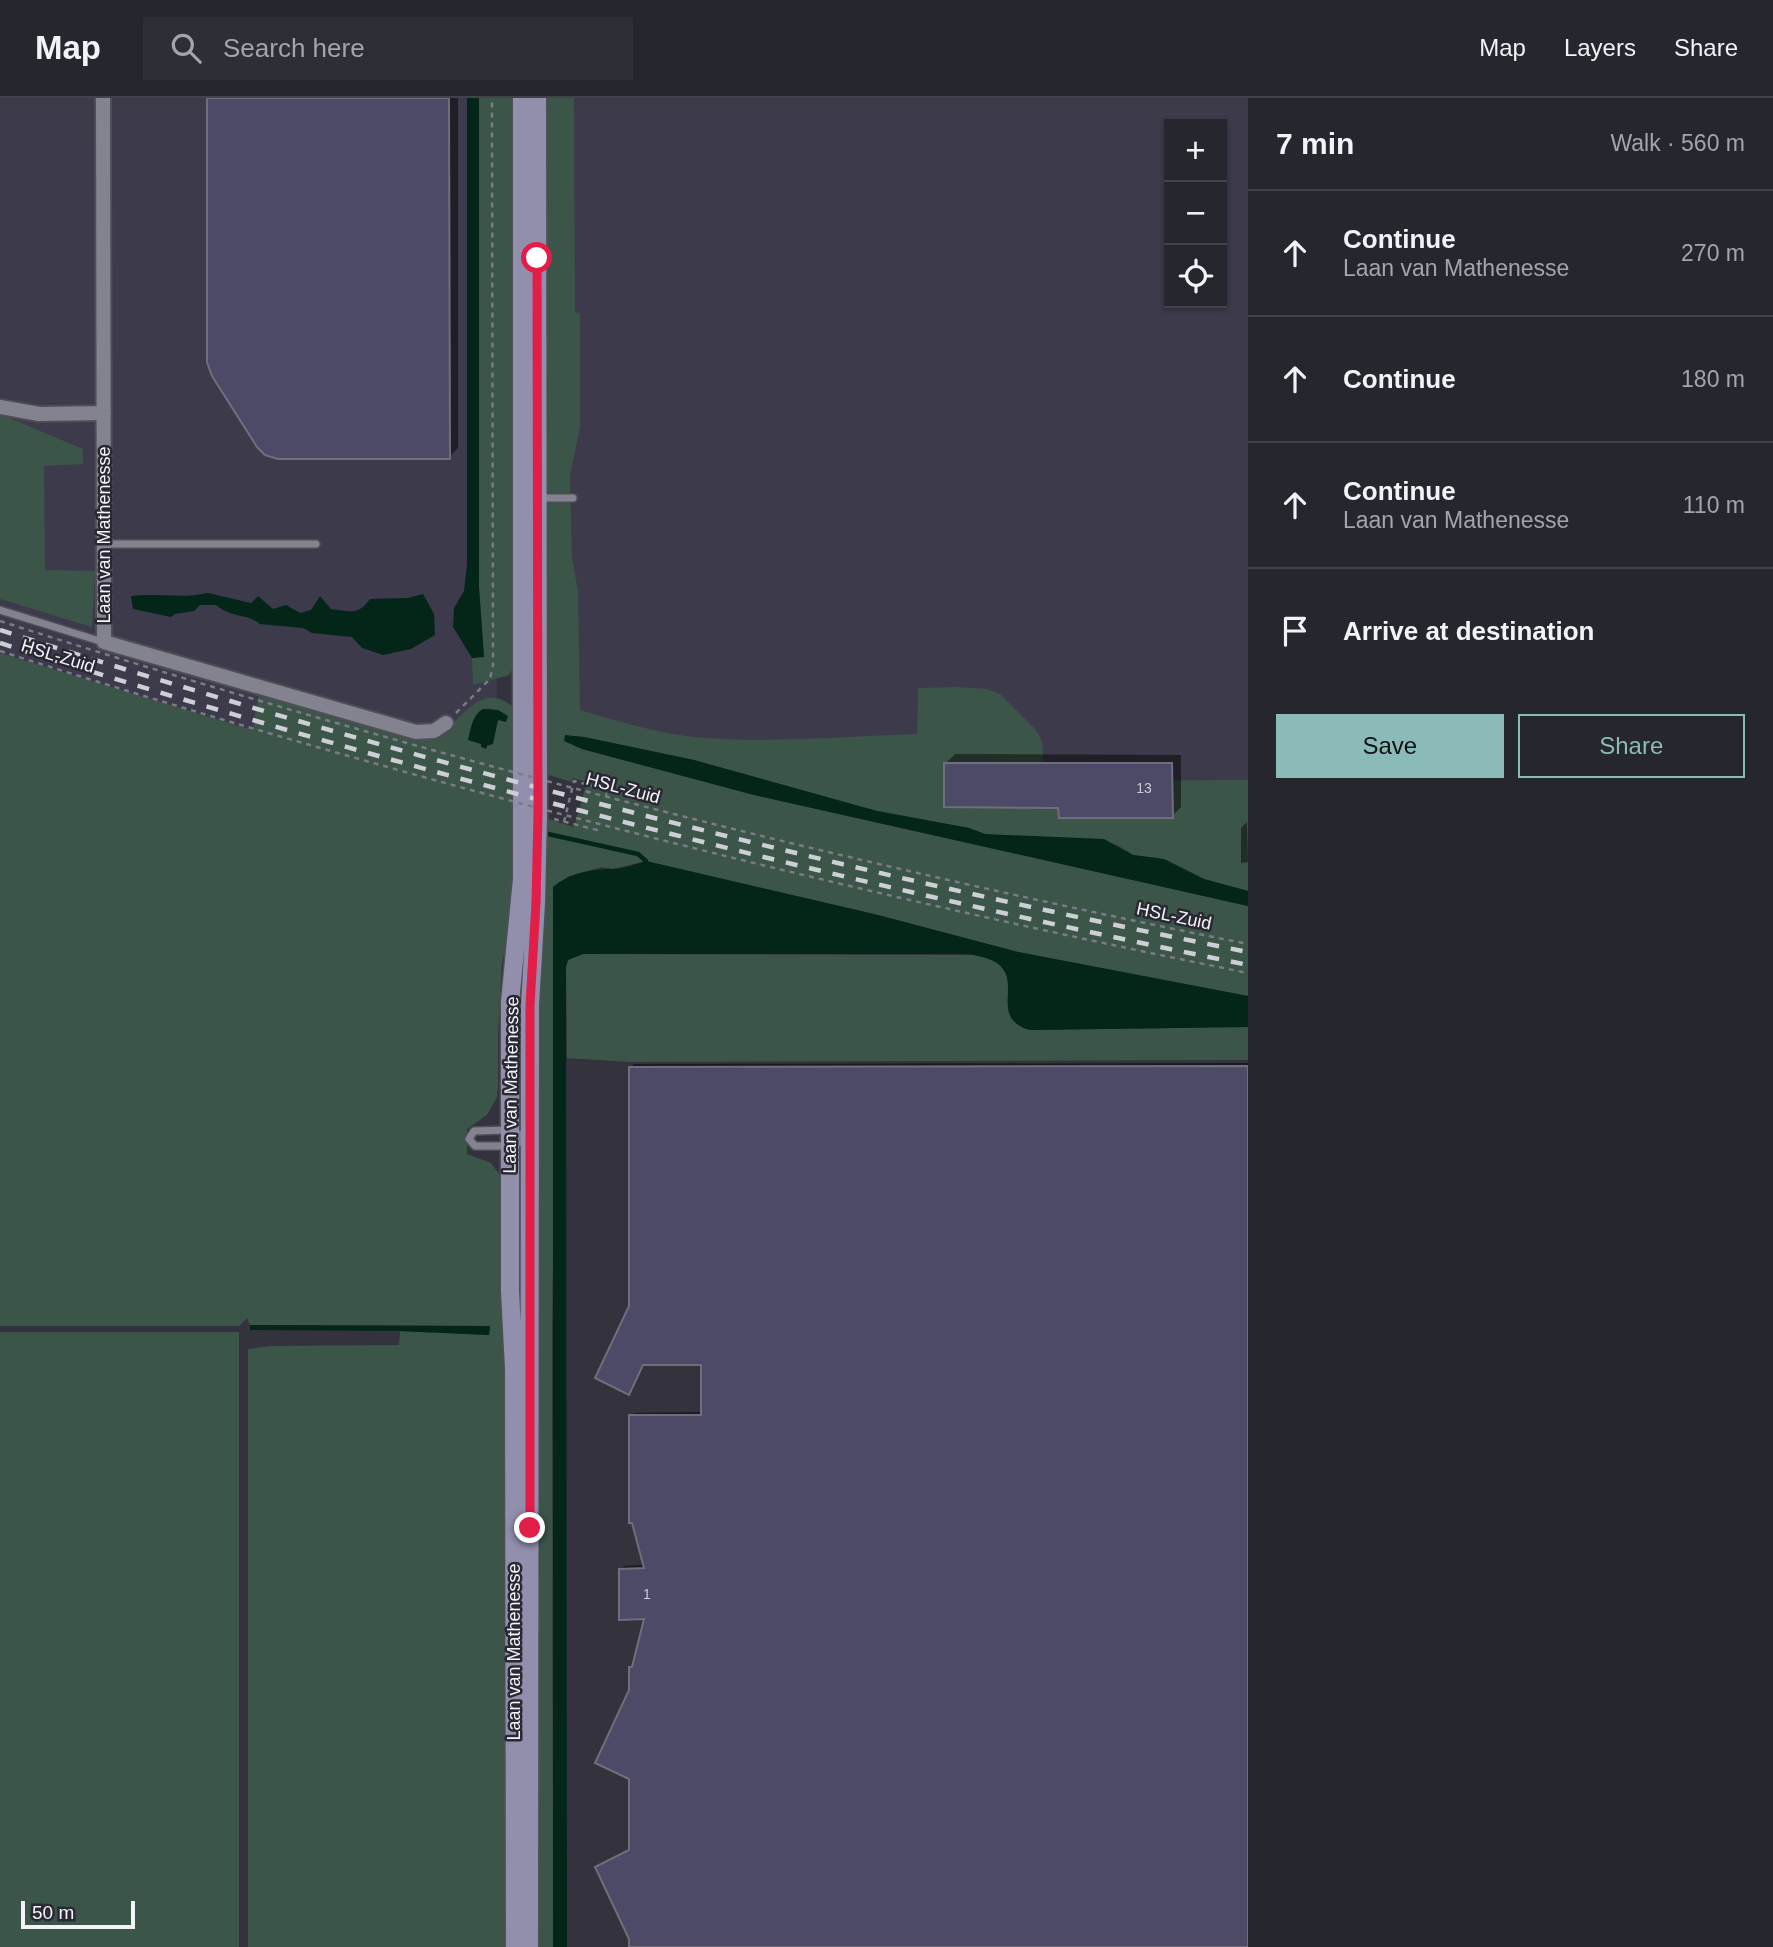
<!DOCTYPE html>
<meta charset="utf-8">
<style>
body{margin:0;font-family:Arial,sans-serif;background:#2e2e36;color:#f1f3f6}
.controls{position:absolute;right:21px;top:21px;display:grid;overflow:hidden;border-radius:0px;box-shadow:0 2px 5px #0004}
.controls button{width:63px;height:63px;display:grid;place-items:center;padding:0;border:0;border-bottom:2px solid #42434a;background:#26262e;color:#f1f3f6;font:35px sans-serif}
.scale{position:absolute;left:21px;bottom:18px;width:114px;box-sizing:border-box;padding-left:7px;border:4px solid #f3f3fa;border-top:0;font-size:19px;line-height:24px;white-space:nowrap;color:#f3f3fa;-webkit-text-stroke:5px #292833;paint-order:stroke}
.stop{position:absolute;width:21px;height:21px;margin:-16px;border:5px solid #e11d48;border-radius:50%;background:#fff}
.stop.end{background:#e11d48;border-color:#fff;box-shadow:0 2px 7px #0008}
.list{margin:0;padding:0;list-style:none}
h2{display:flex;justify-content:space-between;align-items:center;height:91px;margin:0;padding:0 28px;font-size:30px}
h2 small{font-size:23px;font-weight:400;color:#a4a5aa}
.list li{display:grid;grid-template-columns:46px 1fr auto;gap:21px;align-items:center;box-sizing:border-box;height:126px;padding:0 28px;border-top:2px solid #42434a}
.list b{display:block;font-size:26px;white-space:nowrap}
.list p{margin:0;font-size:23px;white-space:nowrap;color:#a4a5aa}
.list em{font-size:23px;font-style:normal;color:#a4a5aa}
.actions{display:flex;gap:14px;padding:21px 28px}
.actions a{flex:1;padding:16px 0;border:2px solid #8bbbb9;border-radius:0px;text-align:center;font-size:24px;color:#8bbbb9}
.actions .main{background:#8bbbb9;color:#111}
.icon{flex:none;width:38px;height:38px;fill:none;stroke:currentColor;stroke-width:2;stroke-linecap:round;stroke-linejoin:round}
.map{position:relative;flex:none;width:1248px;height:1849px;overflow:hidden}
header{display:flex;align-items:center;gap:42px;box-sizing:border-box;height:98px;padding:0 35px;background:#26262e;border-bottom:2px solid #42434a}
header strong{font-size:33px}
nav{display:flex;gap:38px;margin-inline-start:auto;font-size:24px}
.search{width:490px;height:63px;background:#2e2e36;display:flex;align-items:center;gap:18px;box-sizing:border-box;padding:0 24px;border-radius:0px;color:#a4a5aa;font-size:26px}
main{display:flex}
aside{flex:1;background:#26262e}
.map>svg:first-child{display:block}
</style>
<header>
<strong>Map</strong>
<div class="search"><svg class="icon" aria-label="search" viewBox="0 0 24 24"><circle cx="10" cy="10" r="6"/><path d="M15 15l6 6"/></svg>Search here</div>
<nav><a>Map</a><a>Layers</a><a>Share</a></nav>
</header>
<main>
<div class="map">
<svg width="1248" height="1849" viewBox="0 0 1248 1849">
<rect width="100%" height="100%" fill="#33323d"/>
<path fill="#3c3a4b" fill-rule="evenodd" d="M0,0h500l-4,748 -496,-150z
M558,0h690v782l-686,-163zM1169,26h53v179h-53z"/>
<path fill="#3b5648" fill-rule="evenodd" d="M479,0h38v563l-8,14 -36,10 -1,-27 12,-1 -5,-70z
M542,0h32l1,214 5,1v114l-10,49 2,82 6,33 2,119c38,11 76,23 115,27 73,7 149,-1 222,-3l1,-46 40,-1 29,2 13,5 35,35 7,12 3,40 203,-1v111l-44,-12 -40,-20 -31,-4 -15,-10 -133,-11 -16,-6 -92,-17 -183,-51 -110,-23 -18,-1 9,10 7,3 172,46 494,111v90l-230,-44 -140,-37 -232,-54 -33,8 -11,-2 -35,10 -12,190 -3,268 1,612h-20v-929l9,-201 32,10 13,-45 -14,-4 -1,4 -30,-9z
M0,316l83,35v15l-39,2 1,104 50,1 -3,56 -92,-28z
M0,555l252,77 7,-36 186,37c21,-19 41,-50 70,-22l1,199 -14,54 -4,71v53l-1,11 -10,18 -20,14v25l24,9 11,15 5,146 1,623h-260v-598l23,-3 128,-1 1,-14 89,4 1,-9 -240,-1 -3,-7 -8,8h-239zM489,610l12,6 -14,31 -5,-1 -3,-33z
M582,856l399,1c56,18 0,61 49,75l218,-3v33l-617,2 -64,-4 -1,-91 2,-7z
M0,1234h239v615h-239z"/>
<path fill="#032618" d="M467,0h12v489l5,70 -12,1 -19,-31 1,-19 10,-17 3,-26z
M208,495l43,10 7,-7 15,13 13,-4 14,8 11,-3 9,-14 11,13c19,2 27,7 39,-10l38,-1 15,-4 11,20 1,21 -24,14 -28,6 -21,-7 -10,-11 -40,-4 -9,-5 -43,-4c-13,-11 -27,-5 -44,-19h-16l-6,6 -19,3 -4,3 -38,-8 -2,-13c26,-3 51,3 77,-3z
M483,611l15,1 10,6 -2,6 -8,-2 -5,24 -6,2 -1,3 -5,-2v-3l-13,-4c3,-11 4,-25 15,-31z
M565,637l19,2 110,23 183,51 92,17 16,6 119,5 29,16 31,4 40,20 44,12v15l-494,-111 -172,-46 -18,-8z
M646,763l232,54 140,37 230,44v31l-218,3c-52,-15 15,-68 -65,-76h-382l-15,6 -2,7 1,980h-14v-1060c16,-14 39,-18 59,-18 11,0 24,-5 34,-8z
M250,1227l240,1 -1,9 -89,-4 -150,-1z"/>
<path fill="#0007" d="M208,0h250v350l-9,9z
M955,656l226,1v52l-9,9 -112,-10 -114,-43z
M1247,724l1,40 -7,1v-35z
M1248,965v884h-617v-9l-34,-71 34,-18v-182l4,-4 12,-46 -26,-48 3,-3 21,-1 -14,-149 3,-3 68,-1 1,-49h-59l-15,29 2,-324 3,-4z"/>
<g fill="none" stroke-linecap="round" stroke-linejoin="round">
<path stroke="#032618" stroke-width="4.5" d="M548,736l90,20 8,7"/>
</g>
<path fill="#4d4a68" stroke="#6f6e7a" stroke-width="2" d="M207,0h242l1,361h-172l-13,-4 -8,-8 -45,-71 -5,-14z
M944,665h228l1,55h-114l-1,-10 -114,-1z
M1248,968v881h-619v-8l-34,-72 34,-17v-71l-34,-16 34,-73v-23h3l12,-48 -25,1v-51l25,-1 -12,-45h-3v-108h72v-50h-58l-14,30 -34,-17 34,-72v-239z"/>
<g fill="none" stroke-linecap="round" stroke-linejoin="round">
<defs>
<path id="lane" d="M538,400h35
M104,446h212
M0,512l103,32
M509,1032l21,9 -21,7h-34l-6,-7 5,-8z"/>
<path id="street" d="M103,0l1,544 312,90 18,-1 12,-8
M0,309l39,7 65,-1"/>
<path id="secondary" d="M515,1849l-1,-579 -4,-77v-289l12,-123v-781
M529,1849l1,-942 6,-102 2,-89 -1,-716"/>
</defs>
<use href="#lane" stroke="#4f4e57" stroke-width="10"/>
<use href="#street" stroke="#4f4e57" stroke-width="18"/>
<use href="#secondary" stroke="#4f4e57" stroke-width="21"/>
<path stroke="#7c7b85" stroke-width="2.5" stroke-dasharray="5 5" stroke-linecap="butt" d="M456,615l34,-34 3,-14 -1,-567
M554,721l43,11 1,-6
M564,724l10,-41 33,9 -1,6"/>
<use href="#lane" stroke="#83828f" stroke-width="7"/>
<use href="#street" stroke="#83828f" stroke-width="14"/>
<use href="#secondary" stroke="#928fad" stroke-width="18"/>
<path stroke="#ceced6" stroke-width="4.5" stroke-dasharray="12 12" stroke-linecap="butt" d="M0,532c409,131 827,239 1248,322
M0,545c410,130 827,237 1248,322"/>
<path stroke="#7c7b85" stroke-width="2.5" stroke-dasharray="5 5" stroke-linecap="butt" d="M0,523c409,131 827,239 1248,323
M0,553c410,131 826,237 1248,322"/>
</g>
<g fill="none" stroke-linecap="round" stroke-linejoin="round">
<path stroke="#e11d48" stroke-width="9" d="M530,1430v-523l6,-102 2,-89 -1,-556"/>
</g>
<g text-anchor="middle" stroke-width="5" stroke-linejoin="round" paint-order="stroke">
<g font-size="14" fill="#cac9d6">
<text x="1144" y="695">13</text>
<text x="647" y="1501">1</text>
</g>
<g font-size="18" fill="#f3f3fa" stroke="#292833">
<text transform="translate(104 437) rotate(-90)" y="6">Laan van Mathenesse</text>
<text transform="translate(58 558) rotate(17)" y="6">HSL-Zuid</text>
<text transform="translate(623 690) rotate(15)" y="6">HSL-Zuid</text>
<text transform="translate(1174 818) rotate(12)" y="6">HSL-Zuid</text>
<text transform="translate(511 987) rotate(-89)" y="6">Laan van Mathenesse</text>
<text transform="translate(514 1554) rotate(-90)" y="6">Laan van Mathenesse</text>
</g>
</g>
</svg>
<div class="controls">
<button>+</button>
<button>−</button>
<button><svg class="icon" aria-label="locate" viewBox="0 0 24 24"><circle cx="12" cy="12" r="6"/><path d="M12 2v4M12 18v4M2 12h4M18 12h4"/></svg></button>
</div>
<div class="scale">50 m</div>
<div class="stop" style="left:537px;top:160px"></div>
<div class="stop end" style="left:530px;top:1430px"></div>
</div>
<aside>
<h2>7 min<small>Walk · 560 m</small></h2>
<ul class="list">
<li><svg class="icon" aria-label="ahead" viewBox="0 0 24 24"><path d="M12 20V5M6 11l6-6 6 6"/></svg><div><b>Continue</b><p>Laan van Mathenesse</p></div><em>270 m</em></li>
<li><svg class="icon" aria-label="ahead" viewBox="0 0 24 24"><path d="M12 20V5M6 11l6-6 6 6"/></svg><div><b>Continue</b></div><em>180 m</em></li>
<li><svg class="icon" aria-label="ahead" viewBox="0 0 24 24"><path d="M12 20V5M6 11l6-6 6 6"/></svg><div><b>Continue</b><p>Laan van Mathenesse</p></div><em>110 m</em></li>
<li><svg class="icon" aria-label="arrive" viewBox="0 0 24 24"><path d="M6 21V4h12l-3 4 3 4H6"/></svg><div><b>Arrive at destination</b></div></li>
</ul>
<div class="actions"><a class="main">Save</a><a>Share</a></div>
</aside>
</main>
